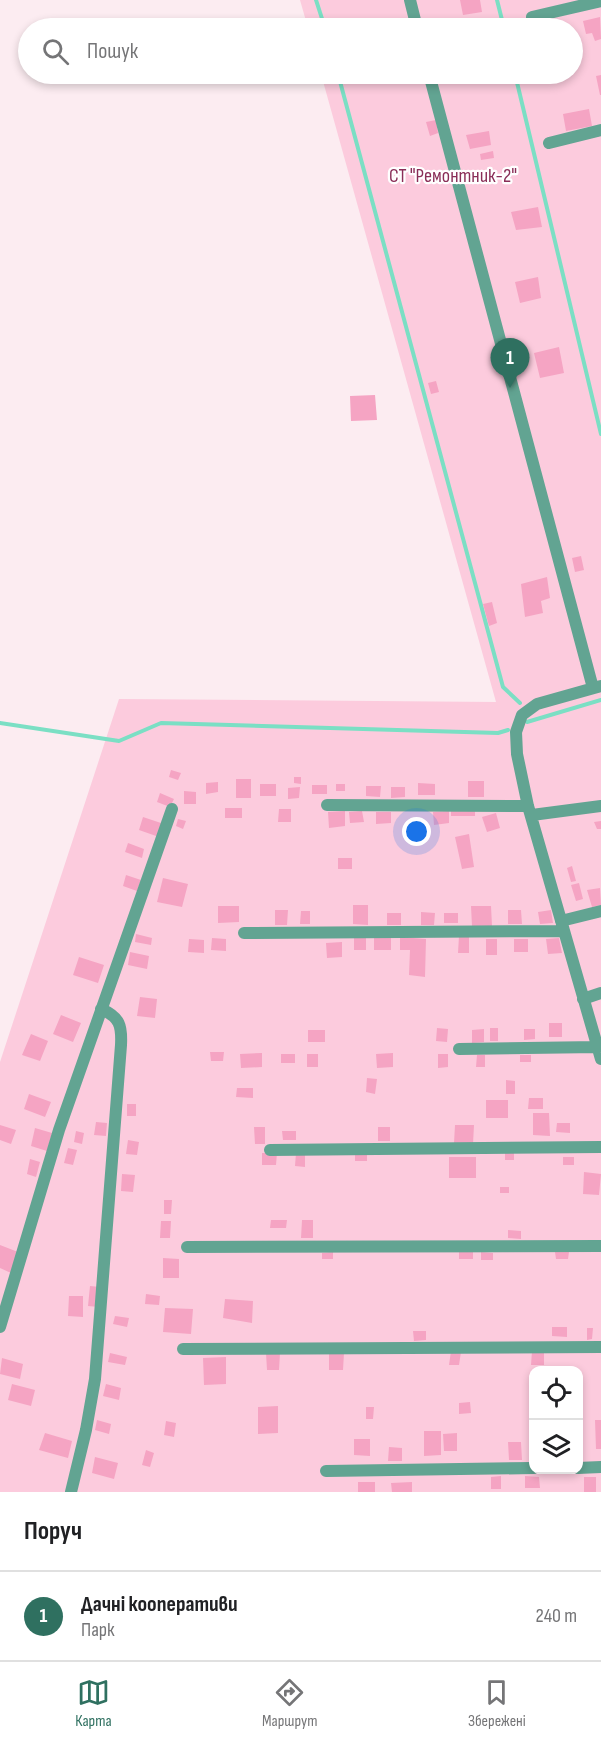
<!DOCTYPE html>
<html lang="uk">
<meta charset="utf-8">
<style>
body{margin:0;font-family:"Sofia Sans Condensed",sans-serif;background:#f2f2f2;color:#202124}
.controls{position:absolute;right:18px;bottom:18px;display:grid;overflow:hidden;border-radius:12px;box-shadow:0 3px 9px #0003}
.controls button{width:54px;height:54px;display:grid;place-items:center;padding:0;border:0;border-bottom:2px solid #e0e0e0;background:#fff;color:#202124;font:30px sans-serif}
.you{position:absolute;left:417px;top:832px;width:21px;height:21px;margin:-15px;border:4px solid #fff;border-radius:50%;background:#1a73e8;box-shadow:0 0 0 9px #1a73e833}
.badge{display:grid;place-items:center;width:39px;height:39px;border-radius:50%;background:#2f7060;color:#fff;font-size:20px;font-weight:700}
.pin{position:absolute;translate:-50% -50px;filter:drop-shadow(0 2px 3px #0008)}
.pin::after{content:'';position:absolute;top:32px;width:21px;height:18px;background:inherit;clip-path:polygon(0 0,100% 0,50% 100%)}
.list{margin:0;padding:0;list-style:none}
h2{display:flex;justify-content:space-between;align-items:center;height:78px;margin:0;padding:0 24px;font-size:26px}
h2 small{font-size:20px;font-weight:400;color:#757577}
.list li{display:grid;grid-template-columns:39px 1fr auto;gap:18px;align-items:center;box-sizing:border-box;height:90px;padding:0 24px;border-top:2px solid #e0e0e0}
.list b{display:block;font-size:22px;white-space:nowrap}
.list p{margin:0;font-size:20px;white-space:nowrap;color:#757577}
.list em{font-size:20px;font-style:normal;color:#757577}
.icon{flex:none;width:33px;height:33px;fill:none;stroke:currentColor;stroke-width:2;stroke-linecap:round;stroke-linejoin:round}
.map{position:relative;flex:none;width:601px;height:1492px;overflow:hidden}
.search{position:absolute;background:#fff;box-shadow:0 3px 9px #0003;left:18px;right:18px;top:18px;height:66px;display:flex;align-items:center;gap:15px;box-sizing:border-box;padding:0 21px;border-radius:33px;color:#757577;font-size:22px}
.sheet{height:168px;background:#fff}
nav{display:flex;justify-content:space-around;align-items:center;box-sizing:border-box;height:84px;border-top:2px solid #e0e0e0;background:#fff;font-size:16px;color:#757577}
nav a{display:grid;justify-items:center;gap:3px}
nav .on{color:#2f7060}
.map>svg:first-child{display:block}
</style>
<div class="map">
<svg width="601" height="1492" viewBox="0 0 601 1492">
<rect width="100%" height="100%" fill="#fcecf1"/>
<path fill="#fccbdd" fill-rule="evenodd" d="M300,0h301v1492h-601v-430l119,-363 377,3 -175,-628h251v-46h-264zM534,1370h44v100h-44z"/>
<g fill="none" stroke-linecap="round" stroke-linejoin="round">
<path stroke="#7bdfc4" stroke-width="4" d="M316,0l9,28
M497,0l7,28
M338,74l165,613 17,16
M515,74l86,360
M527,722l74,-22
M0,723l119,18 42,-18 337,10 10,-3"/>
</g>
<path fill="#f5a4c3" d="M460,0h20l2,12 -19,3z
M600,17l1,22 -6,2 -3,-8 -6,1 -3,-13z
M601,75v20h-1l-4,-19z
M589,109l3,17 -26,5 -3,-17z
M436,120l2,13 -8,3 -4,-14z
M489,131l2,14 -21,4 -4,-14z
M493,151l1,7 -13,2 -1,-6z
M538,207l4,20 -26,3 -5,-18z
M538,277l3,21 -21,5 -5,-21z
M559,347l5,26 -24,5 -6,-25z
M436,381l3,11 -8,2 -3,-11z
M375,395l2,25 -26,1 -1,-25z
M581,556l3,14 -9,2 -3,-14z
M547,577l3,21 -9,3 2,12 -18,4 -4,-33z
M492,602l5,21 -8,3 -6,-22z
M171,770l10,3 -3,7 -9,-3z
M294,777h7v7l-7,-1z
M236,779h15v19h-15z
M468,781h16v16h-16z
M218,782v10l-12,2v-11z
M418,783l17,1v11h-17z
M260,784h16v12h-16z
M336,784h9v7h-9z
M312,785h15v9h-15z
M366,786h15l-1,11 -14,-1z
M300,787l-1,11 -11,1v-11z
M391,787h14v10l-14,1z
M184,791l12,1v12h-12z
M160,793l14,6 -4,8 -13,-5z
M225,808h17v10h-17z
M451,808h24v8h-24z
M279,809h12v13h-13z
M345,811v15l-16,2 -1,-16z
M362,811l2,11 -14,1 -1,-11z
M449,811v12l-15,2 -1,-13z
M376,812h15v11l-15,1z
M496,813l4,15 -13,4 -5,-15z
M143,817l21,7 -5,13 -20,-7z
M178,819l8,2 -3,8 -7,-3z
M601,821v8h-4l-3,-7z
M469,834l5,33 -12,2 -7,-32z
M128,843l16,6 -2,9 -17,-6z
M338,858h14v11h-14z
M572,866l4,15 -5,1 -4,-14z
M126,875l15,5 -4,11 -14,-5z
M163,878l25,6 -6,23 -25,-5z
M579,883l4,16 -7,2 -5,-16z
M600,888l1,17 -9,2 -5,-17z
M353,905h15v20l-15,-1z
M218,906h21v16l-21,1z
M471,906h20l1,20h-20z
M275,910h13l-1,15h-12z
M508,910h13l1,14h-14z
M551,910l2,13 -13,1 -2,-12z
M301,911h9v13h-10z
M421,912l14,1 -1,12h-13z
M387,913h14v12h-14z
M444,913h14v10h-14z
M136,934l16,4 -1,7 -16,-3z
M459,936l10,1v16h-11z
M354,937l12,1v12h-12z
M374,937h17v13h-17z
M400,937l26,2 -1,38 -16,-2 1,-25h-10z
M212,938l14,1v12l-15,-1z
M559,938l3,15 -14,1 -2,-15z
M189,939l15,1v13l-16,-1z
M486,939h11v16h-11z
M514,939h14v13h-14z
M342,942v15l-15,1 -1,-15z
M130,952l19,4 -2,13 -19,-4z
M79,957l25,8 -6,18 -25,-8z
M140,997l17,2 -2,19 -18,-2z
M61,1015l20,8 -8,19 -20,-8z
M549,1023h13v14h-13z
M437,1028l11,1 -1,13 -11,-1z
M490,1028h8v13h-8z
M484,1029v13l-12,1v-13z
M524,1029h11v10l-11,1z
M308,1030h17v12h-17z
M31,1034l17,7 -8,20 -18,-6z
M210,1052h14l-1,9h-12z
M262,1053v14l-21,1 -1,-14z
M393,1053v14l-16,1 -1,-14z
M281,1054h14v9h-14z
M307,1054h11v13h-11z
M438,1054h10v13l-10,1z
M477,1055h8v12h-9z
M520,1055h11v7h-11z
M367,1078l10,1 -2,15 -9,-2z
M506,1080l9,1v13h-9z
M237,1088h16v10l-17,-1z
M29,1094l22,8 -6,15 -21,-8z
M529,1098h14v11h-15z
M486,1100h22v18h-22z
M127,1104h9v12h-9z
M533,1113h16l1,23 -17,-1z
M96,1122l11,1 -1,13 -12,-1z
M557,1123h13v10l-14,-1z
M0,1125l16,5 -5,14 -11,-4z
M455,1125h19l-1,19 -19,-1z
M254,1127h11v17h-10z
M378,1127h12v14h-12z
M35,1128l17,5 -5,18 -16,-5z
M76,1131l8,2 -2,11 -8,-2z
M282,1131h14v9h-13z
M128,1140l11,2 -2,13 -11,-1z
M68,1148l9,2 -4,15 -9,-2z
M505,1150h9v10h-9z
M262,1153h15l-1,12h-14z
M296,1153h9v14l-10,-1z
M355,1153h12v8h-12z
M449,1157h27v21h-27z
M563,1157h11v8h-11z
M30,1159l10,3 -4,15 -9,-3z
M584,1172l17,2 -2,21 -16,-1z
M122,1174l13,1 -2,17 -12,-1z
M500,1187h9v6h-9z
M164,1200h8l-1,14h-7z
M271,1220h16l-1,8h-16z
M302,1220h11v18h-12z
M161,1221h10l-1,17h-10z
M508,1230l13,1v8l-13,-1z
M0,1245l18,7 -7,21 -11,-5z
M333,1252v7h-11v-6z
M459,1252h14v7h-14z
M481,1252l12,1v7h-12z
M555,1252h14l-1,7h-12z
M163,1258l16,1v19h-16z
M90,1286l10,1 -1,20 -11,-1z
M146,1294l14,2 -1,9 -14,-1z
M69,1296h14v21l-15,-1z
M225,1299l28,2 -1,22 -29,-5z
M165,1308l28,1 -2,25 -28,-2z
M115,1316l14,2 -2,9 -14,-3z
M552,1327h15v10l-15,-1z
M587,1328h6l-1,11 -5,1z
M413,1331h13v9l-12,1z
M451,1351l10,1 -2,13h-10z
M532,1351l12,1v13h-13z
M110,1353l17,4 -2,8 -17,-3z
M266,1353h14l-1,17h-12z
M329,1353h15l-1,17h-14z
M226,1357v27l-22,1 -1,-27z
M2,1358l21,6 -3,15 -20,-5z
M12,1384l23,6 -4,16 -23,-6z
M106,1384l15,4 -2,12 -16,-4z
M470,1402l1,11 -12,1v-11z
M278,1406v27l-20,1v-27z
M366,1407h8l-1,12h-7z
M97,1420l14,4 -2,10 -14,-4z
M595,1420h6v29h-5z
M166,1421l10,2 -2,14 -10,-2z
M424,1431h17v24l-17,1z
M45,1433l27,8 -4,17 -29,-8z
M457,1433v18h-13l-1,-17z
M354,1439h16v17l-16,-1z
M508,1442h13l1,18h-13z
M389,1447l13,1v13h-14z
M146,1450l8,3 -4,14 -8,-2z
M95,1457l23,6 -4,16 -22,-6z
M501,1476v13h-10v-12z
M525,1476l14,1 1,11h-15z
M584,1477h12v15h-12z
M358,1482h17v10h-17z
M412,1482v10h-20l-1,-9z"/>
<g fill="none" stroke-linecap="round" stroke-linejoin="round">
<path stroke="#62a492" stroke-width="12" d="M410,0l7,28
M532,17l69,-16
M429,74l164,614
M549,143l52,-13
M601,686l-64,18 -15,11 -6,17 1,22 11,52 73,253
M327,805l201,1
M532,815l69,-9
M561,921l40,-10
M244,933l319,-2
M583,999l18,-6
M459,1049l139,-2
M270,1150l331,-3
M187,1247l414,-1
M0,1327l59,-197 113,-321
M183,1349l418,-2
M578,1468l23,-1
M326,1471l208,-3
M71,1492l15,-62 9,-51 26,-334c1,-19 -1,-28 -20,-36"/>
</g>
<g text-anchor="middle" stroke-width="4.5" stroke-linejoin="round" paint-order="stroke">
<g font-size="20" fill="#8a2e58" stroke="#fff">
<text x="453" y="182">СТ "Ремонтник-2"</text>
</g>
</g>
</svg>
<div class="controls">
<button><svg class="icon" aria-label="locate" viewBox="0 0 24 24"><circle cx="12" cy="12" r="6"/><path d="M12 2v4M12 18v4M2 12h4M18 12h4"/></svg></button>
<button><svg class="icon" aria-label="layers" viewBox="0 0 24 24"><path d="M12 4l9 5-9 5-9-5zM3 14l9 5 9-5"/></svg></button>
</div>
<div class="you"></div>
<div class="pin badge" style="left:510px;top:388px">1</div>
<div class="search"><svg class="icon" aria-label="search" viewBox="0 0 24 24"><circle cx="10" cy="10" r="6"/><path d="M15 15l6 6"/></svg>Пошук</div>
</div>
<section class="sheet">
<h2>Поруч<small></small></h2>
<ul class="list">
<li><span class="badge">1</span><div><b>Дачні кооперативи</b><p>Парк</p></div><em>240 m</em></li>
</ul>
</section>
<nav>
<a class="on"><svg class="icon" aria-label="map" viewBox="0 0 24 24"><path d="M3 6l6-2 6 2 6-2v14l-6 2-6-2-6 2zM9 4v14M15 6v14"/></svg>Карта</a>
<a><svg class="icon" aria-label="directions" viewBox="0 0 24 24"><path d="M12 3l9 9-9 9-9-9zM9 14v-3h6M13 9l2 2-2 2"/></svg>Маршрут</a>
<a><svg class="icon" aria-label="saved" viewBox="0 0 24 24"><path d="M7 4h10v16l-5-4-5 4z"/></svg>Збережені</a>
</nav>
